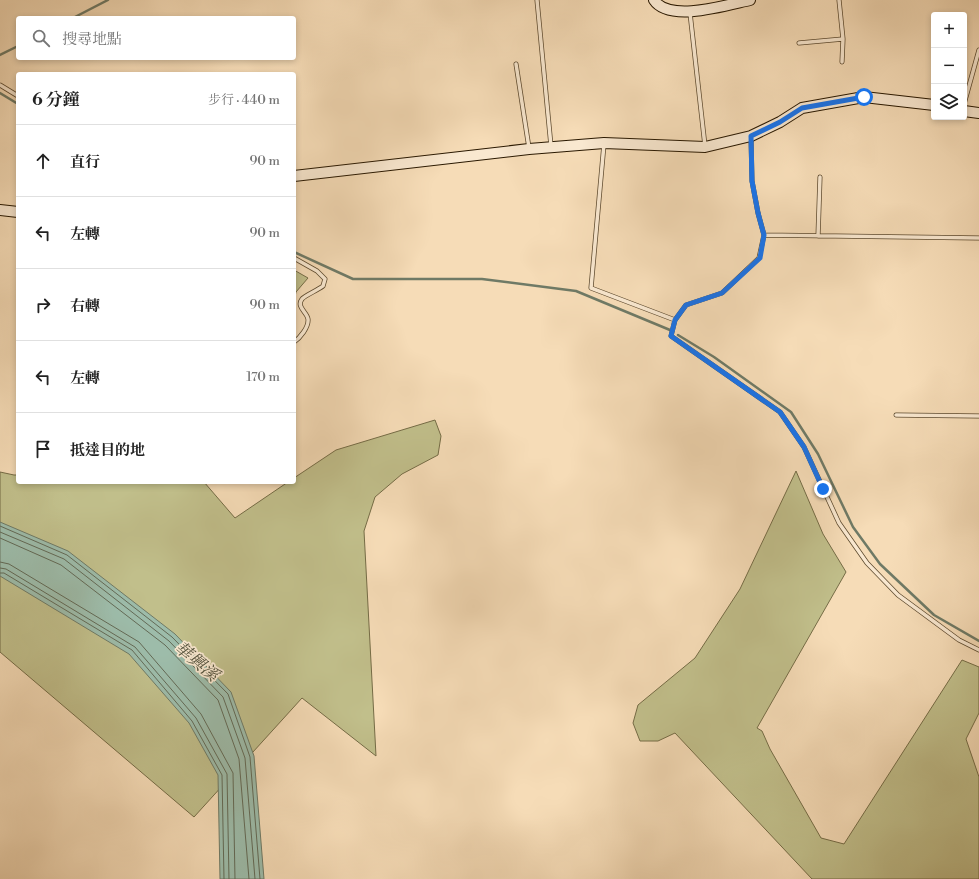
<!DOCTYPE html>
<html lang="zh-TW">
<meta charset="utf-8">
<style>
body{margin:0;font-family:"Libre Bodoni","Noto Serif TC",serif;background:#f2f2f2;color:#222}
.controls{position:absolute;right:12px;top:12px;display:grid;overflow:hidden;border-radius:4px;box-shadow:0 2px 6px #0003}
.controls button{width:36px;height:36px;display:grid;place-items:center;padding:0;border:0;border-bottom:1px solid #e0e0e0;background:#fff;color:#222;font:20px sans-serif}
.stop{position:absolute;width:12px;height:12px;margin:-9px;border:3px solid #1a73e8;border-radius:50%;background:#fff}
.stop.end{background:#1a73e8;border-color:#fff;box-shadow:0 1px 4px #0008}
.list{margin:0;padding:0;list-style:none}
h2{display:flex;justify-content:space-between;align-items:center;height:52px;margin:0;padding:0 16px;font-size:17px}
h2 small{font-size:13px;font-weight:400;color:#767676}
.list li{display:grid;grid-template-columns:26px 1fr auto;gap:12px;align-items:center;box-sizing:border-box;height:72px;padding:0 16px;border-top:1px solid #e0e0e0}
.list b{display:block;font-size:15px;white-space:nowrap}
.list em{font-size:13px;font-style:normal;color:#767676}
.icon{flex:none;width:22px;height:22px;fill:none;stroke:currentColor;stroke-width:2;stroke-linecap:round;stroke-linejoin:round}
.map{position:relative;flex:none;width:979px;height:879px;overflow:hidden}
.search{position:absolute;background:#fff;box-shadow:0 2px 6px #0003;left:16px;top:16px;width:280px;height:44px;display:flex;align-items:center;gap:10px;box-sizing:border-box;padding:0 14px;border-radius:4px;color:#767676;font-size:15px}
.panel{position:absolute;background:#fff;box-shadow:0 2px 6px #0003;left:16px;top:72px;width:280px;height:412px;border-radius:4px}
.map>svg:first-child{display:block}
</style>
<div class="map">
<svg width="979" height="879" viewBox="0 0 979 879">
<rect width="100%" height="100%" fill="#f6dcb7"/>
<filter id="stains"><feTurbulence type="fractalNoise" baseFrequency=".005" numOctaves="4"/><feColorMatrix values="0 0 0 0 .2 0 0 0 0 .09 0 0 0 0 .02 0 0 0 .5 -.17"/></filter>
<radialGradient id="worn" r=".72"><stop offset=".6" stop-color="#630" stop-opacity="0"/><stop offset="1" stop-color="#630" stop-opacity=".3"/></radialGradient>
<path fill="#c1bf8b" stroke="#756c46" d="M294,270l14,8 -12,14 -2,9z
M435,420l6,16 -3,19 -36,19 -27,23 -11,34 12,225 -74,-58 -108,119 -194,-165v-180l14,3h4v7h186l31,36 53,-36h6v-4l42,-28z
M796,471l27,63 23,38 -89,156 5,3 8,18 51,89 23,6 118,-184 17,7v46l-13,26 13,38v102h-167l-137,-146 -17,8h-18l-7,-18 5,-18 57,-47 45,-69z"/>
<path fill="#9dbcaa" stroke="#6f7a66" d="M0,522l68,29 107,83 56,58 23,64 10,123h-44l-2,-104 -29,-52 -60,-69 -129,-78z"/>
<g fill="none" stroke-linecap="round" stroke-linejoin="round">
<path stroke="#636a56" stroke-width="1" d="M0,526l67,29 105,82 56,57 22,63 10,122
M0,532l64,27 105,82 54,56 22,61 10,121
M0,538l61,27 104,80 53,55 21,59 10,120
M0,562l9,2 130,78 62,72 32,59 2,106
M0,568l6,1 129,78 61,71 31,56 2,105
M0,573h4l128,77 60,71 30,54 2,104"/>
<path stroke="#6f7a66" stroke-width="2.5" d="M73,18l35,-18
M0,55l18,-9
M0,93l18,11
M294,252l59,27h129l94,12 94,39
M678,335l36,22 77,55 27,42 35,73 27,37 54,51 45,26"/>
<defs>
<path id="lane" d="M537,0l14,146
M839,0l4,39 -1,23
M690,13l15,133
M799,43l44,-4
M516,64l13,84
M0,85l18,11
M964,104l15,-54
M604,144l-13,144 84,32 11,-15 36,-12 37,-35 5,-23 -6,-22 -6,-32 -1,-43
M764,235l215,3
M818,236l2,-59
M294,258l23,13 8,8 -2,7c-5,4 -19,10 -21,13 -6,8 5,13 6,20 1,8 -8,19 -14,23
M675,320l-4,16 109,76 24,35 35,76 28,40 31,32 61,45 20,10
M896,415l83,1"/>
<path id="secondary" d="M654,0c15,23 73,5 96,0
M964,111l15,2
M294,176l235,-27 75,-6 101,4 46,-11 29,-14 22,-14 62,-11 70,8
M0,210l18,2"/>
</defs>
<use href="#lane" stroke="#5c492e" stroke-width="5"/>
<use href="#secondary" stroke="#291801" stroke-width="12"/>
<use href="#lane" stroke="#f9e8d0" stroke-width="3.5"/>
<use href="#secondary" stroke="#f9e8d0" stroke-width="10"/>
</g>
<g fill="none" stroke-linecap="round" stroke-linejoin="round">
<path stroke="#1a73e8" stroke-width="5" d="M823,489l-19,-42 -24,-35 -109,-76 4,-16 11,-15 36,-12 38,-35 4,-23 -6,-22 -6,-32 -1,-45 29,-14 22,-14 62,-11"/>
</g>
<g text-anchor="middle" stroke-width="3.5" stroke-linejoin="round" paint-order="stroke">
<g font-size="17" font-style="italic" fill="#52513c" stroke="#f9e8d0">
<text transform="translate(197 661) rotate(40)" y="6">華興溪</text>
</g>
</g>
<rect width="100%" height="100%" filter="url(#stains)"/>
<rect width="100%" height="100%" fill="url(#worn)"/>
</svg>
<div class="controls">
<button>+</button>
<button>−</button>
<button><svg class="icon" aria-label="layers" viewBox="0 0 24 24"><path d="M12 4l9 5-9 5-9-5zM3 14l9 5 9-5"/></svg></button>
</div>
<div class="stop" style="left:864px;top:97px"></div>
<div class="stop end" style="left:823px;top:489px"></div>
<div class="search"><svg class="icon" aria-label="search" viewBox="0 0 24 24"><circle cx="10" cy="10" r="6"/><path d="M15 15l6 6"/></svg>搜尋地點</div>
<section class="panel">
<h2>6 分鐘<small>步行 · 440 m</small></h2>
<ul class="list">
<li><svg class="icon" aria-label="ahead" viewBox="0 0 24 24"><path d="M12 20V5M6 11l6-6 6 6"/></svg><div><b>直行</b></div><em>90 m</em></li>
<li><svg class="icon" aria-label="left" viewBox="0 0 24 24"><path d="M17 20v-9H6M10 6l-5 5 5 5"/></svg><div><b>左轉</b></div><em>90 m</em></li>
<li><svg class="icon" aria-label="right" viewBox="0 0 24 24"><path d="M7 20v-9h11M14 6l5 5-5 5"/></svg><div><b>右轉</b></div><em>90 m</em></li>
<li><svg class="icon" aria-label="left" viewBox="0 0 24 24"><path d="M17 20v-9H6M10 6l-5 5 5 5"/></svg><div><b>左轉</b></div><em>170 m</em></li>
<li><svg class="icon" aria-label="arrive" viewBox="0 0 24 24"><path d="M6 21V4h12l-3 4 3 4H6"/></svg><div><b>抵達目的地</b></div></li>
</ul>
</section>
</div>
